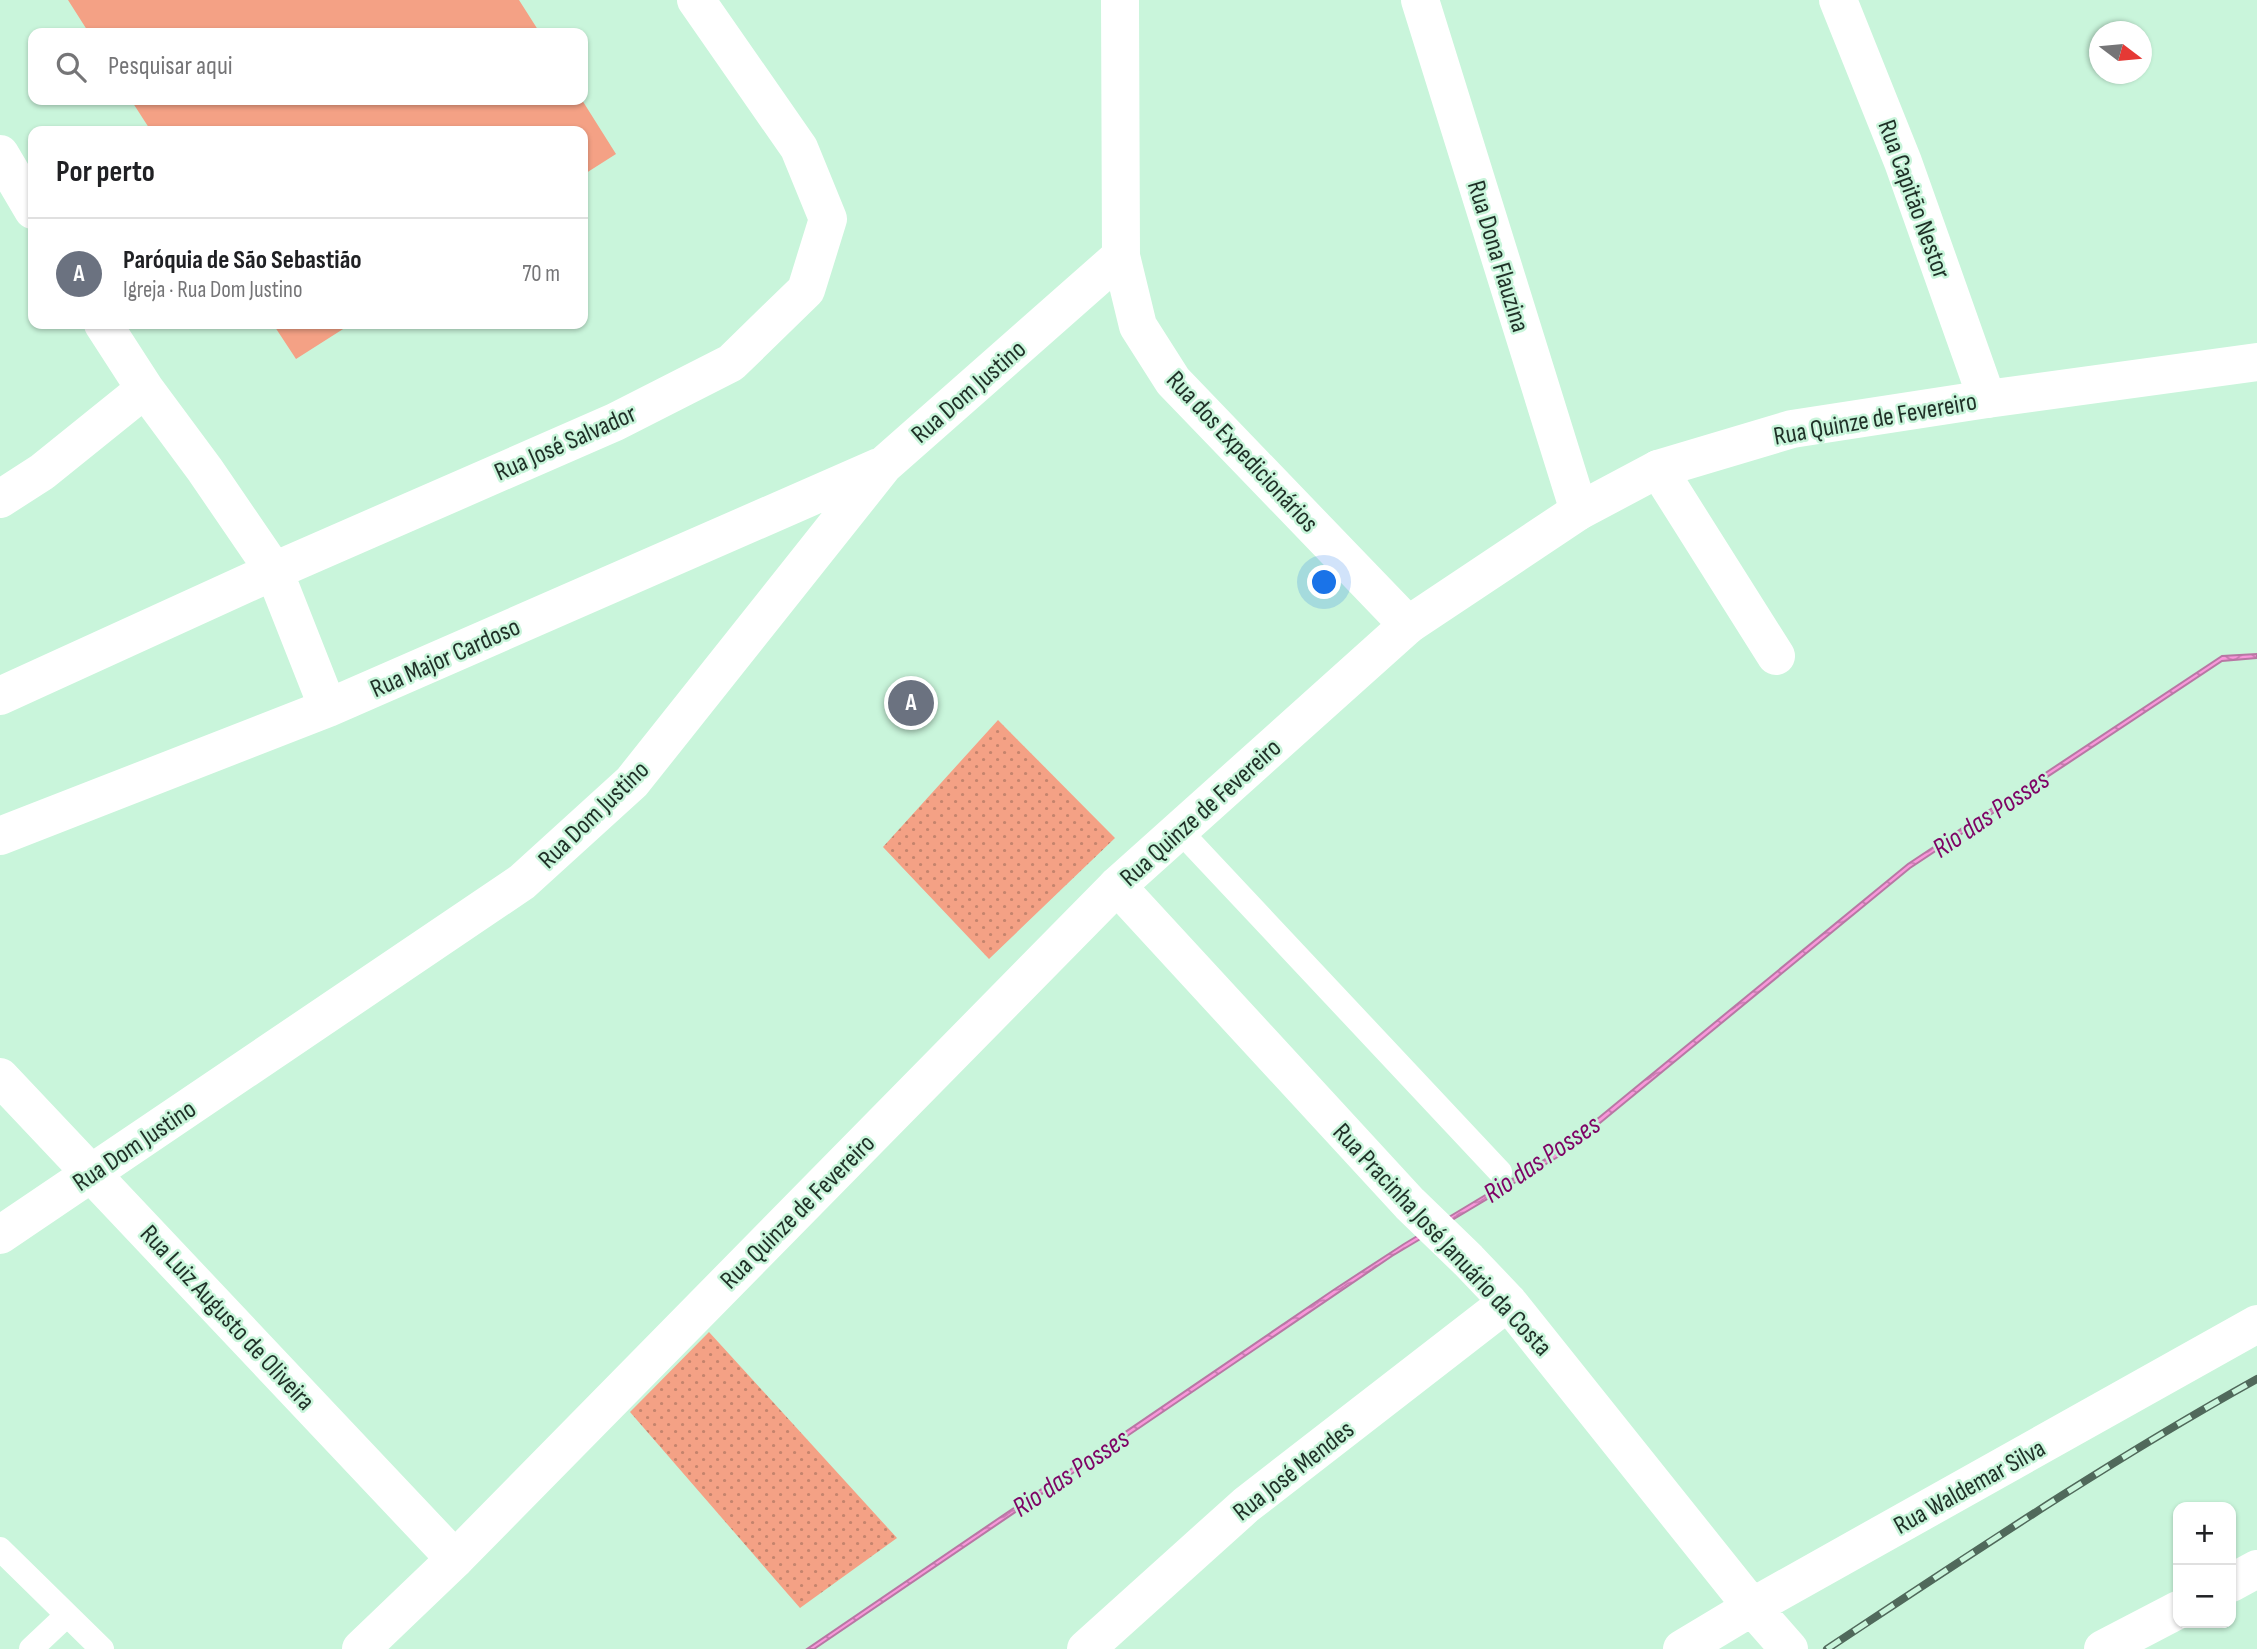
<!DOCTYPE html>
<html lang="pt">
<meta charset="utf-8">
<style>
body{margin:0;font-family:"Sofia Sans Condensed",sans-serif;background:#f2f2f2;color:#202124}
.controls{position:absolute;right:21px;bottom:21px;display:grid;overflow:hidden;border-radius:14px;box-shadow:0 2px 5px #0004}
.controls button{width:63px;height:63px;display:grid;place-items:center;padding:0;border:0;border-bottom:2px solid #e0e0e0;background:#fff;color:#202124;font:35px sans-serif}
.compass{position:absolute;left:2089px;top:21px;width:63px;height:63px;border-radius:50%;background:#fff;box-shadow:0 2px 5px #0004;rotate:106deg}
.you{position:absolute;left:1325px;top:583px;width:24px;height:24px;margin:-18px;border:5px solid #fff;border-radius:50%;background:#1a73e8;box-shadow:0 0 0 10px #1a73e833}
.badge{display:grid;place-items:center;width:46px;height:46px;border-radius:50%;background:#9e2781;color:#fff;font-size:23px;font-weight:700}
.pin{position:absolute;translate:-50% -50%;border:4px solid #fff;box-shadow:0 2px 7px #0006}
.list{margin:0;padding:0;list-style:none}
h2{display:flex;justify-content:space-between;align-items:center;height:91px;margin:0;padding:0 28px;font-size:30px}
h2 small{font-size:23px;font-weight:400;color:#757577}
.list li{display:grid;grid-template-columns:46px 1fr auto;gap:21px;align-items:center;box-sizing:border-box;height:112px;padding:0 28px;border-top:2px solid #e0e0e0}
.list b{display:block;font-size:26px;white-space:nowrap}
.list p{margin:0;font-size:23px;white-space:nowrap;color:#757577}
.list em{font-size:23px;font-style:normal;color:#757577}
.icon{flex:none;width:38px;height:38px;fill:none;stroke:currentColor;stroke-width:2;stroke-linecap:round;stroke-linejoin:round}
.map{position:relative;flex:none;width:2257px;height:1649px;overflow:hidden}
.search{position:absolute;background:#fff;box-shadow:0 2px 5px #0004;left:28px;top:28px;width:560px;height:77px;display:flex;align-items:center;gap:18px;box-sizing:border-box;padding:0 24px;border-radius:14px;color:#757577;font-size:26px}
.panel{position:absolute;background:#fff;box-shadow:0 2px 5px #0004;left:28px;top:126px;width:560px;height:203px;border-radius:14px}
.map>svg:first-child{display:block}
</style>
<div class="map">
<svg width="2257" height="1649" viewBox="0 0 2257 1649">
<defs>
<pattern id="park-dots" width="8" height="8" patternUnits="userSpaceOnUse" patternTransform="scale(1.75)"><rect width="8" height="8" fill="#f4a185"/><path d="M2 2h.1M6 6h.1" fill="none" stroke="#c5846d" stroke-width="1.8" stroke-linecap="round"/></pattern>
<pattern id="water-waves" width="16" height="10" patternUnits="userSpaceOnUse" patternTransform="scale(1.75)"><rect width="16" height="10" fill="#f996da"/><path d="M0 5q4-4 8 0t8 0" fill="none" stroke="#c97bb1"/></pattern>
</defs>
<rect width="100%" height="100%" fill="#c9f5db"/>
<path fill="url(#park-dots)" d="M998,720l117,118 -126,121 -106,-112z
M709,1332l188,206 -97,70 -170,-196z"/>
<path fill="#f4a185" d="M68,0h451l21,33h-451z
M131,100h451l34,54 -33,21v-44h-432z
M273,324h78l-55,35z"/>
<path fill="url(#water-waves)" stroke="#b877a4" stroke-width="2" d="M2257,654v4l-35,3 -312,207 -349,287 -169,101 -578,393h-7l528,-360 69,-45 153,-92 351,-288 314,-208z"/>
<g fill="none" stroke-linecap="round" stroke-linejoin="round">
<path stroke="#fff" stroke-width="24" d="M1179,830l321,342
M0,1549l102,100
M31,1649l35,-33"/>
<path stroke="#fff" stroke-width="38" d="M1120,0l1,256 17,70 35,55 235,244
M1420,0l159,511
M1838,0l65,162 84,237
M0,154l33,56
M103,324l42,65 60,81 69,101 54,137
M1658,469l118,187
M0,499l42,-27 103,-83
M0,696l274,-125 341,-149 116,-59 75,-73 22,-71 -29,-71 -103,-148
M0,836l328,-128 551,-241
M1117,886l293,318 58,56 40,42 244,305 37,42
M0,1077l455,482
M0,1235l522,-353 110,-100 252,-317 237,-209
M2231,1583l26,-14
M1086,1649l160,-144 262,-203
M1682,1649l70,-42 505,-283
M2103,1649l75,-39"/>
<path stroke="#fff" stroke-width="38" d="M361,1649l94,-90 662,-673 291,-261 171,-114 79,-42 134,-40 195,-30 270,-37"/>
<defs>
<path id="rail" d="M1827,1649c141,-93 282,-188 430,-270"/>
</defs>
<use href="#rail" stroke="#50695b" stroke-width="8"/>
<use href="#rail" stroke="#c9f5db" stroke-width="5" stroke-dasharray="16" stroke-linecap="butt"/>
</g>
<g text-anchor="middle" stroke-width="5" stroke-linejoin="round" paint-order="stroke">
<g font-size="26" fill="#1f3027" stroke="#c9f5db">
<text transform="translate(1915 199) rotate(70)" y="9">Rua Capitão Nestor</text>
<text transform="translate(1499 256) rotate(73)" y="9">Rua Dona Flauzina</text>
<text transform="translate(968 391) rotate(-41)" y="9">Rua Dom Justino</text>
<text transform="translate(1875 418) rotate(-10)" y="9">Rua Quinze de Fevereiro</text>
<text transform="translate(565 442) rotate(-24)" y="9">Rua José Salvador</text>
<text transform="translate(1243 451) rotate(47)" y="9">Rua dos Expedicionários</text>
<text transform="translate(445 657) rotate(-24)" y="9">Rua Major Cardoso</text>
<text transform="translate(1200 812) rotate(-42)" y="9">Rua Quinze de Fevereiro</text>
<text transform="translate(593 814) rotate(-44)" y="9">Rua Dom Justino</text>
<text transform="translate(134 1145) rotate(-34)" y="9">Rua Dom Justino</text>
<text transform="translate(797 1211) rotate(-45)" y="9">Rua Quinze de Fevereiro</text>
<text transform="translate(1443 1239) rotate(47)" y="9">Rua Pracinha José Januário da Costa</text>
<text transform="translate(228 1317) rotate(47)" y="9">Rua Luiz Augusto de Oliveira</text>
<text transform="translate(1293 1470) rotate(-38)" y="9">Rua José Mendes</text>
<text transform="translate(1969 1486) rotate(-29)" y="9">Rua Waldemar Silva</text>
</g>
<g font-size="28" font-style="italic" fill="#7e0365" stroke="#c9f5db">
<text transform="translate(1990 813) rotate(-34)" y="10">Rio das Posses</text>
<text transform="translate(1541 1158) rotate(-34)" y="10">Rio das Posses</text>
<text transform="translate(1070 1472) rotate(-34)" y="10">Rio das Posses</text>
</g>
</g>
</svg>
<div class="controls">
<button>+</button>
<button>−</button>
</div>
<svg class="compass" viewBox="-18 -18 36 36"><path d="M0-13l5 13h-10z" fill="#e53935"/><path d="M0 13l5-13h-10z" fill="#757577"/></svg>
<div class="you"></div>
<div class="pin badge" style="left:911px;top:703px;background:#6b7280">A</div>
<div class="search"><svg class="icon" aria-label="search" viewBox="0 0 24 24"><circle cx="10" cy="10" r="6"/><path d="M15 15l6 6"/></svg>Pesquisar aqui</div>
<section class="panel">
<h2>Por perto<small></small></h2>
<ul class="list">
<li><span class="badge" style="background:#6b7280">A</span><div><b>Paróquia de São Sebastião</b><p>Igreja · Rua Dom Justino</p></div><em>70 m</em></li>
</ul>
</section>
</div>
